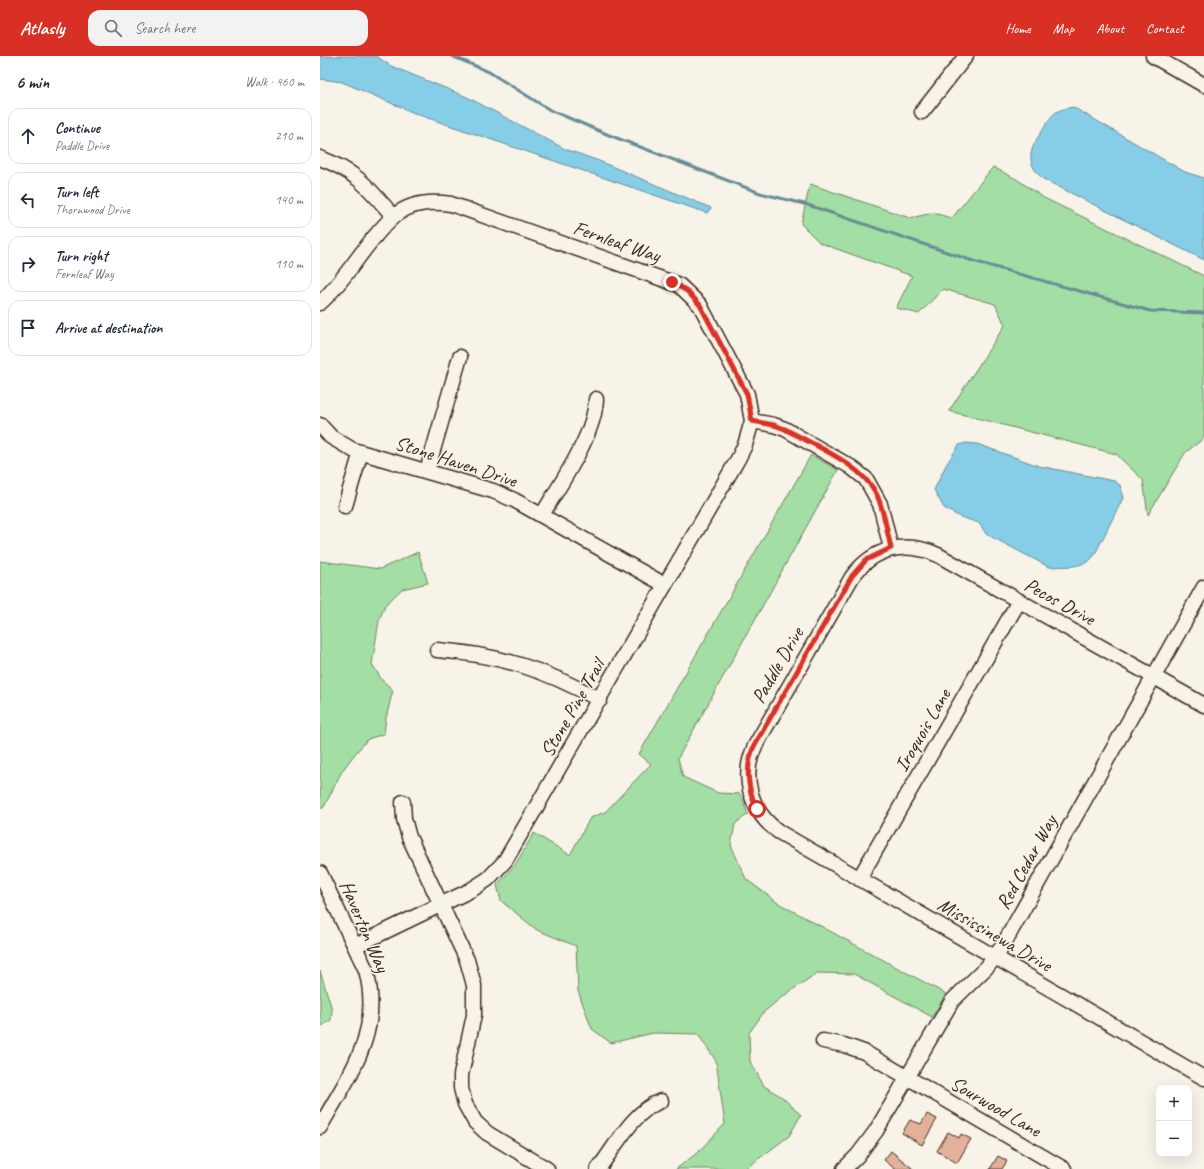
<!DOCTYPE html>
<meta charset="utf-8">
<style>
body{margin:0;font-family:Caveat,sans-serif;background:#f2f2f3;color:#1f2937}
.controls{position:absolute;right:12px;bottom:12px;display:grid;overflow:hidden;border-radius:8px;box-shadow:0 4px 16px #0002}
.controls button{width:36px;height:36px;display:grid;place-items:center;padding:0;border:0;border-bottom:1px solid #e0e1e3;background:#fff;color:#1f2937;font:20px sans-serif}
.stop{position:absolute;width:12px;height:12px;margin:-9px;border:3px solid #d93025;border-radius:50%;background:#fff}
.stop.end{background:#d93025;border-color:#fff;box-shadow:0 1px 4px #0008}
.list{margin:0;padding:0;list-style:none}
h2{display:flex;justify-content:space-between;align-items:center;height:52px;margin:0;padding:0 16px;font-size:17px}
h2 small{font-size:13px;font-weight:400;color:#747a83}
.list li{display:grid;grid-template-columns:26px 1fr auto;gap:12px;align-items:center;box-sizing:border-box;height:56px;margin:0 8px 8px;padding:0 8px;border:1px solid #e0e1e3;border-radius:12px}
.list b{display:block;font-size:15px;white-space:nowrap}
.list p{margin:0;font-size:13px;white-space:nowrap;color:#747a83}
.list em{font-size:13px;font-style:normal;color:#747a83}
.icon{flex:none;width:22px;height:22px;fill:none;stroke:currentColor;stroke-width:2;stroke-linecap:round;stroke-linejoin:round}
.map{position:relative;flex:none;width:884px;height:1113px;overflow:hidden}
header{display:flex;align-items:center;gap:24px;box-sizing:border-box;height:56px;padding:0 20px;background:#d93025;color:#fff}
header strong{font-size:19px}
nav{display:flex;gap:22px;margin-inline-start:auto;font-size:14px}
.search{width:280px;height:36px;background:#f2f2f3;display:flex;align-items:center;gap:10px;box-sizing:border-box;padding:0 14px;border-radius:12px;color:#747a83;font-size:15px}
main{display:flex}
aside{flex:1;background:#fff}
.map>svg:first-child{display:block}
</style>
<header>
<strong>Atlasly</strong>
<div class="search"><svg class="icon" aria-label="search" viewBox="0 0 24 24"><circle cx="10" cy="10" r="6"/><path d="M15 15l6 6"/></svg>Search here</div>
<nav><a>Home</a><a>Map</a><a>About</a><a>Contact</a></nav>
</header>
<main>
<aside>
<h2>6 min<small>Walk · 460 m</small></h2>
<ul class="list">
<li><svg class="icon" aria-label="ahead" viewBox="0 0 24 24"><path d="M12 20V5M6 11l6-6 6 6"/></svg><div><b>Continue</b><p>Paddle Drive</p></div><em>210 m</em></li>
<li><svg class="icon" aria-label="left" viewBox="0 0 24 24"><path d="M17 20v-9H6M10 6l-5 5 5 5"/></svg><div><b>Turn left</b><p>Thornwood Drive</p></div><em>140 m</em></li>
<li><svg class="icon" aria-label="right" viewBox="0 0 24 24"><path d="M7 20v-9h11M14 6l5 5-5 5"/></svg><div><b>Turn right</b><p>Fernleaf Way</p></div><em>110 m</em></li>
<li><svg class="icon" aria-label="arrive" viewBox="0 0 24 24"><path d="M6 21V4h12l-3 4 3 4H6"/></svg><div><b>Arrive at destination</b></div></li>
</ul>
</aside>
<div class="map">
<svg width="884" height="1113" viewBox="0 0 884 1113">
<rect width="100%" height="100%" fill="#f7f3e8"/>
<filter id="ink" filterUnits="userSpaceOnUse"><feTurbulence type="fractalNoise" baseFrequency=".025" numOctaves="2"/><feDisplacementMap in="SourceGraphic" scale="8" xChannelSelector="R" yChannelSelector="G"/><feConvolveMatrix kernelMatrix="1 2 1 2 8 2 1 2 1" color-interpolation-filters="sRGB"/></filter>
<g filter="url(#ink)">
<path fill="#a3dea4" stroke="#6f8461" d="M673,111l25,13 26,18 160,78v162l-19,15 -37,62 -5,-35 -27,-26 -167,-43 56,-86 -10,-21 -52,-15 -24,25 -23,-6 16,-32 -92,-33 -19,-19 9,-40 100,34 23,-5 19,5z
M491,399l27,15 -160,288 5,19 35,16 22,1 8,20 -13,10 -4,21 15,34 32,24 168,91 -14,23 -78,-43 -37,-1 -35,24 -18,15 -15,21 1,28 14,25 18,11 19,18 -12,21 -44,33h-69l21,-16 28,-29 -9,-63 -18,-27 -45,-1 -42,10 -19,-14 -14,-38 -2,-45 -39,-16 -36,-29 -4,-16 18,-20 19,-32 36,22 20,-37 15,-6 46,-48 -12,-10z
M98,496l10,31 -26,6 -17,16 -6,16 -7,43 10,16 11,10 -7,28 -2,16 -16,5 -14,16 -12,16 -18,36 -4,2v-248l60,8z
M0,915l12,38 -1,11 -9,6 -2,-3z"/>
<path fill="#86cee7" stroke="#688c97" d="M0,0h56l15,10 76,31 98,52 34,12 112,47 -4,5 -288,-98 -77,-33 -22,-3z
M753,51l112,65 19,6v82l-161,-81c-20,-18 -12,-32 1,-51 3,-6 8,-14 14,-17 4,-2 10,-3 15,-4z
M646,387l11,1 62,22 75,15 6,4 3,13 -29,58 -6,6 -13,4 -26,1 -63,-33 -7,-11 -19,-6 -16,-9 -10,-18 12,-25 13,-20z"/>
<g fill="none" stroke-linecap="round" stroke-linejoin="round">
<path stroke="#688c97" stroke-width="3" d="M132,0l37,16 61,38 59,25 151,58 48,12 165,56 177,50 54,2"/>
</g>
<path fill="#e5b099" stroke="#3b2a1e" d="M607,1058l10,5 -15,26 -20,-12 8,-13 11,4z
M628,1076l11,6 2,-4 10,5 -14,24 -20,-12z
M571,1095l22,18h-18l-11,-9z
M678,1100l9,5 -5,8h-12z"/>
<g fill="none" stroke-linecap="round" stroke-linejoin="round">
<defs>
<path id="minor" d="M833,0l51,29
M602,56l44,-56
M0,102c37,14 48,29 73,58
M0,247c28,-25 45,-61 73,-86 16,-14 38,-16 58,-13l228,81 21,20 47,89 5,27 -7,24 -7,14 -233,402 -17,18 -17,11 -116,56
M432,365l22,4 11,4 66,38 15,12 14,25 11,44
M0,369l11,12 22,13 140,41 21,9 151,85
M107,415l33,-114
M25,450l16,-54
M222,459c18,-31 53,-80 54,-116
M117,594c63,5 107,19 163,50
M884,649l-266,-150c-33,-15 -65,-7 -86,22l-97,169c-15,32 -4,66 24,86l425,246
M83,746l1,17 5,18 58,123 7,25v30l-13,60v13l4,16 10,18 12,11 60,36
M0,817l46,97c17,63 -17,105 -46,157
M539,823l160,-278
M503,985l21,4 20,7 200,117
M278,1113c18,-23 35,-58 63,-68
M524,1113l14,-14 18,-24 76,-130 36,-35 14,-19 202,-360"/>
</defs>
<use href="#minor" stroke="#3b2a1e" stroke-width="17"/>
<use href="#minor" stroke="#f7f3e8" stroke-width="14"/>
</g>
</g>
<g fill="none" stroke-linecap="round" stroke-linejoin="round" filter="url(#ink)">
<path stroke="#d93025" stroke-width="5" d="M352,226l15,9 13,14 47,89 5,27 22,4 11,4c28,16 77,35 92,66 7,16 10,36 14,53l-25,12 -14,16 -98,170c-9,21 -7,42 3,63"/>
</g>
<g text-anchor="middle" stroke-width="3" stroke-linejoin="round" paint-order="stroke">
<g font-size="20" fill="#3b2a1e" stroke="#f7f3e8">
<text transform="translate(297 185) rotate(19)" y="7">Fernleaf Way</text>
<text transform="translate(136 405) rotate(18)" y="7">Stone Haven Drive</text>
<text transform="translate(740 545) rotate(29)" y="7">Pecos Drive</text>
<text transform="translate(457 609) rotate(-60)" y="7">Paddle Drive</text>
<text transform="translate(252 652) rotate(-60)" y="7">Stone Pine Trail</text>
<text transform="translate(602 674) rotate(-60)" y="7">Iroquois Lane</text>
<text transform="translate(706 806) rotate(-61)" y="7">Red Cedar Way</text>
<text transform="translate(45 870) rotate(67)" y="7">Haverton Way</text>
<text transform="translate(675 878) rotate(30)" y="7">Mississinewa Drive</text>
<text transform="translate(676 1050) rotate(30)" y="7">Sourwood Lane</text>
</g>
</g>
</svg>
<div class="controls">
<button>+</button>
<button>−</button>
</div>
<div class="stop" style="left:437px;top:753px"></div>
<div class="stop end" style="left:352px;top:226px"></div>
</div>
</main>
